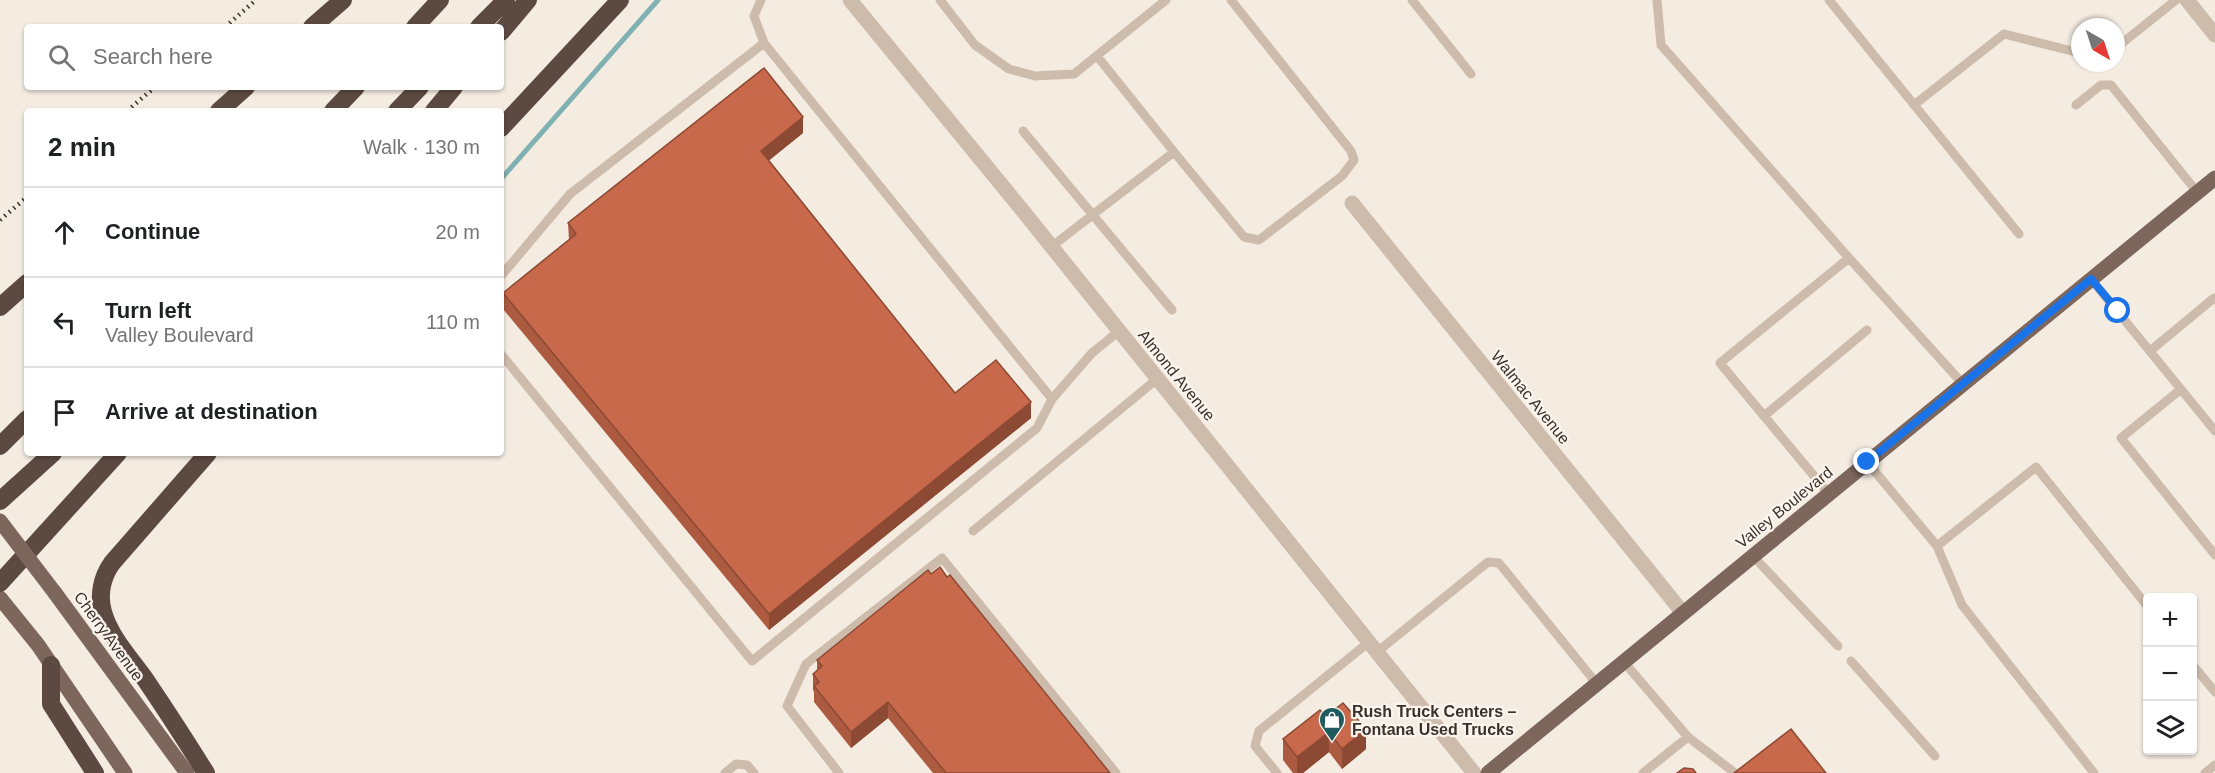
<!DOCTYPE html>
<meta charset="utf-8">
<style>
body{margin:0;font-family:Arial,sans-serif;background:#f2f2f2;color:#202124}
.controls{position:absolute;right:18px;bottom:18px;display:grid;overflow:hidden;border-radius:6px;box-shadow:0 2px 4px #0004}
.controls button{width:54px;height:54px;display:grid;place-items:center;padding:0;border:0;border-bottom:2px solid #e0e0e0;background:#fff;color:#202124;font:30px sans-serif}
.compass{position:absolute;left:2071px;top:18px;width:54px;height:54px;border-radius:50%;background:#fff;box-shadow:0 2px 4px #0004;rotate:141deg}
.stop{position:absolute;width:18px;height:18px;margin:-14px;border:4px solid #1a73e8;border-radius:50%;background:#fff}
.stop.end{background:#1a73e8;border-color:#fff;box-shadow:0 2px 6px #0008}
.list{margin:0;padding:0;list-style:none}
h2{display:flex;justify-content:space-between;align-items:center;height:78px;margin:0;padding:0 24px;font-size:26px}
h2 small{font-size:20px;font-weight:400;color:#757577}
.list li{display:grid;grid-template-columns:39px 1fr auto;gap:18px;align-items:center;box-sizing:border-box;height:90px;padding:0 24px;border-top:2px solid #e0e0e0}
.list b{display:block;font-size:22px;white-space:nowrap}
.list p{margin:0;font-size:20px;white-space:nowrap;color:#757577}
.list em{font-size:20px;font-style:normal;color:#757577}
.icon{flex:none;width:33px;height:33px;fill:none;stroke:currentColor;stroke-width:2;stroke-linecap:round;stroke-linejoin:round}
.map{position:relative;flex:none;width:2215px;height:773px;overflow:hidden}
.search{position:absolute;background:#fff;box-shadow:0 2px 4px #0004;left:24px;top:24px;width:480px;height:66px;display:flex;align-items:center;gap:15px;box-sizing:border-box;padding:0 21px;border-radius:6px;color:#757577;font-size:22px}
.panel{position:absolute;background:#fff;box-shadow:0 2px 4px #0004;left:24px;top:108px;width:480px;height:348px;border-radius:6px}
.map>svg:first-child{display:block}
</style>
<div class="map">
<svg width="2215" height="773" viewBox="0 0 2215 773">
<rect width="100%" height="100%" fill="#f4ebe1"/>
<g fill="none" stroke-linecap="round" stroke-linejoin="round">
<path stroke="#7fb0b2" stroke-width="5" d="M501,179l157,-179"/>
<path stroke="#cdbbac" stroke-width="9" d="M761,0l-7,16 10,27 288,356
M940,0l35,45 34,24 26,7 39,-2 92,-74
M1412,0l59,74
M1657,0l4,45 188,213 114,126
M1829,0l190,234
M2116,48l60,-48
M1914,105l90,-71 76,19
M2076,105l25,-20h10l86,107
M1023,131l149,179
M1174,152l70,85 15,3 83,-64 12,-16 -3,-9 -120,-151
M1051,247l123,-95 -77,-96
M501,276l69,-82 194,-151
M2091,279l124,152
M2150,351l64,-53 1,2
M501,354l251,307 285,-233 15,-29 40,-46 27,-22
M2181,389l-60,49 94,117
M1764,416l103,-86
M1867,462l70,84 25,59 132,168
M1829,494l-109,-131 129,-105
M973,531l184,-152
M1937,546l99,-79 112,140
M1753,556l85,90
M1377,652l111,-90 11,1 98,121
M1851,661l84,95
M1624,662l64,75 -45,36
M2192,664l23,28
M1688,737l47,36
M725,773l11,-9 11,1 7,8
M839,773l-52,-67 19,-42 136,-106 174,215
M1277,773l-22,-27 4,-15 110,-89
M2205,773l10,-8"/>
<path stroke="#cdbbac" stroke-width="15" d="M850,0l173,211 451,562
M2187,0l28,35
M1352,203l331,410"/>
<path stroke="#7d675c" stroke-width="15" d="M55,593l132,180
M0,598l38,47 87,128
M1488,773l727,-595"/>
<path stroke="#5c4a42" stroke-width="18" d="M312,27l31,-27
M415,27l25,-27
M479,27l27,-27
M501,32l27,-32
M219,111l27,-24
M333,111l23,-24
M397,111l23,-24
M434,111l20,-24
M501,128l119,-128
M0,307l27,-24
M0,446l27,-27
M0,501l53,-48
M0,583l118,-130
M51,665v39l44,69
M206,773c-20,-32 -40,-63 -61,-94 -15,-21 -35,-42 -42,-67 -5,-17 -1,-35 9,-49l96,-110"/>
<path stroke="#3b302b" stroke-width="4.5" stroke-dasharray="1.5 4.5" stroke-linecap="butt" d="M225,27l31,-27
M127,111l28,-24
M0,220l27,-23"/>
<path stroke="#7d675c" stroke-width="15" d="M0,521l55,72"/>
</g>
<path fill="#ac5a40" d="M803,133l-34,27 186,233 76,25 -262,212 -266,-321v-16l66,-53 -1,-17z
M817,660l293,113h-177l-45,-55 -37,30 -37,-46v-10l-1,-2v-16l4,-4z
M1326,716l40,33 -24,20 -13,-17 -26,21h-10l-10,-13v-21z"/>
<path fill="#8c4a34" d="M803,117v16l-42,34v-16z
M1031,402v16l-262,212v-16z
M888,702v16l-37,30v-16z
M1366,729v20l-24,20v-20z
M1329,732v20l-26,21h-6v-16z"/>
<path fill="#c8694b" stroke="#8c4a34" stroke-width="1.5" d="M764,68l39,49 -42,34 194,242 41,-33 35,42 -262,212 -266,-321 73,-59 -8,-11z
M940,567l7,10 3,-2 160,198h-164l-58,-71 -37,30 -37,-46 5,-4 -6,-8 9,-8 -5,-6 111,-90 3,4z
M1343,703l23,26 -24,20 -13,-17 -32,25 -14,-18 37,-29 6,6z
M1791,729l35,44h-92z
M1684,768l9,1 3,4h-19z"/>
<g fill="none" stroke-linecap="round" stroke-linejoin="round">
<path stroke="#1a73e8" stroke-width="8" d="M1867,462l224,-183 27,32"/>
</g>
<defs>
<symbol id="shop-pin" viewBox="-11 -11 22 30"><path d="M0 17L-7.5 6A9.5 9.5 0 1 1 7.5 6Z" fill="#1f5a5e" stroke="#fbf5ee"/><path d="M-5-2.5h2.3a2.7 3.5 0 0 1 5.4 0H5L5.5 6h-11ZM-1.5-2.5h3a1.5 2.3 0 0 0-3 0Z" fill="#fff"/></symbol>
</defs>
<g fill-rule="evenodd">
<use href="#shop-pin" x="1317" y="705" width="30" height="40"/>
</g>
<g text-anchor="middle" stroke-width="4.5" stroke-linejoin="round" paint-order="stroke">
<g font-size="16" fill="#3b302b" stroke="#fbf5ee">
<text transform="translate(1177 375) rotate(51)" y="6">Almond Avenue</text>
<text transform="translate(1531 397) rotate(51)" y="6">Walmac Avenue</text>
<text transform="translate(1784 507) rotate(-39)" y="6">Valley Boulevard</text>
<text transform="translate(109 636) rotate(54)" y="6">Cherry Avenue</text>
</g>
<g font-size="16" font-weight="bold" fill="#3b302b" stroke="#fbf5ee" text-anchor="start">
<text x="1352" y="717">Rush Truck Centers –<tspan x="1352" dy="18">Fontana Used Trucks</tspan></text>
</g>
</g>
</svg>
<div class="controls">
<button>+</button>
<button>−</button>
<button><svg class="icon" aria-label="layers" viewBox="0 0 24 24"><path d="M12 4l9 5-9 5-9-5zM3 14l9 5 9-5"/></svg></button>
</div>
<svg class="compass" viewBox="-18 -18 36 36"><path d="M0-13l5 13h-10z" fill="#e53935"/><path d="M0 13l5-13h-10z" fill="#757577"/></svg>
<div class="stop" style="left:2118px;top:311px"></div>
<div class="stop end" style="left:1867px;top:462px"></div>
<div class="search"><svg class="icon" aria-label="search" viewBox="0 0 24 24"><circle cx="10" cy="10" r="6"/><path d="M15 15l6 6"/></svg>Search here</div>
<section class="panel">
<h2>2 min<small>Walk · 130 m</small></h2>
<ul class="list">
<li><svg class="icon" aria-label="ahead" viewBox="0 0 24 24"><path d="M12 20V5M6 11l6-6 6 6"/></svg><div><b>Continue</b></div><em>20 m</em></li>
<li><svg class="icon" aria-label="left" viewBox="0 0 24 24"><path d="M17 20v-9H6M10 6l-5 5 5 5"/></svg><div><b>Turn left</b><p>Valley Boulevard</p></div><em>110 m</em></li>
<li><svg class="icon" aria-label="arrive" viewBox="0 0 24 24"><path d="M6 21V4h12l-3 4 3 4H6"/></svg><div><b>Arrive at destination</b></div></li>
</ul>
</section>
</div>
